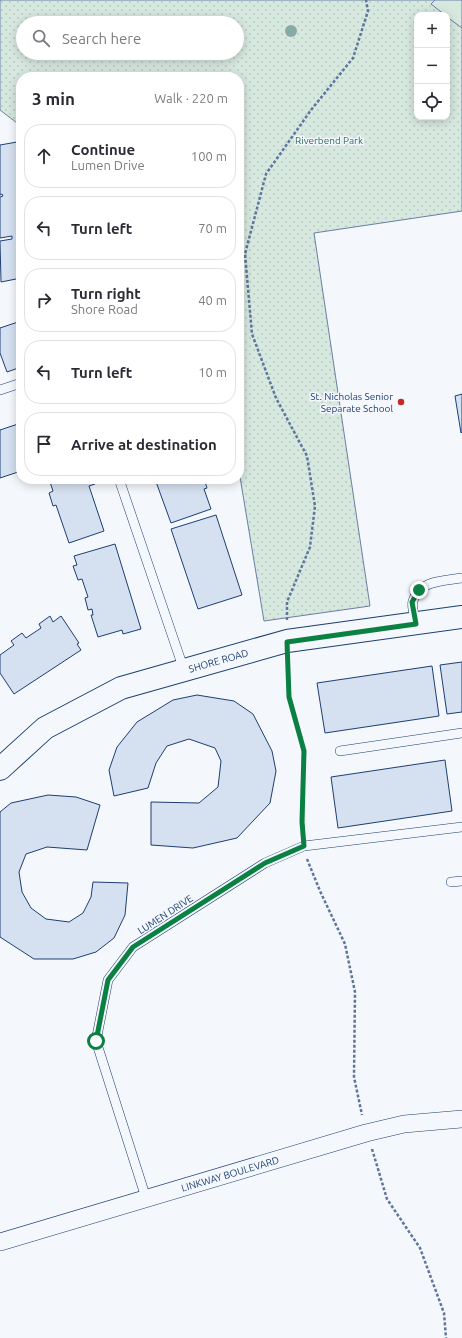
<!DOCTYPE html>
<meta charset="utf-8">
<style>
body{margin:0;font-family:Ubuntu,sans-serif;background:#f7f7f7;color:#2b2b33}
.controls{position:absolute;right:12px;top:12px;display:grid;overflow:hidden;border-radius:8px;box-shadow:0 2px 10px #0003}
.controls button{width:36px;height:36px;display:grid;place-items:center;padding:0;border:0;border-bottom:1px solid #e1e1e2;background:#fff;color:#2b2b33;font:20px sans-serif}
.stop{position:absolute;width:12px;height:12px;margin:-9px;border:3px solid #0b8043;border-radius:50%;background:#fff}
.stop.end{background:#0b8043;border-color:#fff;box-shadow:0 1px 4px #0008}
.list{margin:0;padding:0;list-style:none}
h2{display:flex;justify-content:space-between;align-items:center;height:52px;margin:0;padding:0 16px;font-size:17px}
h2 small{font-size:13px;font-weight:400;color:#7c7c81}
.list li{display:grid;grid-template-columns:26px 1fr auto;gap:12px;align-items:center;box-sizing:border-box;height:64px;margin:0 8px 8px;padding:0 8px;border:1px solid #e1e1e2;border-radius:16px}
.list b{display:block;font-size:15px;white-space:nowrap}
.list p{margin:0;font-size:13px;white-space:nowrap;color:#7c7c81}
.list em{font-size:13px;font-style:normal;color:#7c7c81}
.icon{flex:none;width:22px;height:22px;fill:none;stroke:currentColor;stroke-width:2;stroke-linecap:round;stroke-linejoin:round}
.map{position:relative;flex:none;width:462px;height:1338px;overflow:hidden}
.search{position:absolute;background:#fff;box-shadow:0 2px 10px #0003;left:16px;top:16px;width:228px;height:44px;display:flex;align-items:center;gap:10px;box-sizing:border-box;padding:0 14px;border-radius:22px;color:#7c7c81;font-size:15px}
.panel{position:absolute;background:#fff;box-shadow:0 2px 10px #0003;left:16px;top:72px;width:228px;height:412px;border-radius:16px}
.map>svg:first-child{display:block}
</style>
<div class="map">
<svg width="462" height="1338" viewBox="0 0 462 1338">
<defs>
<pattern id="grass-dots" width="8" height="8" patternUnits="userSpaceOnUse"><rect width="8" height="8" fill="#d7e8df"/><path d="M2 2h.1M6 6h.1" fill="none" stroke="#b8c8c3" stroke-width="1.8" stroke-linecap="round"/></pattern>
</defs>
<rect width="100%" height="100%" fill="#f4f7fb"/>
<path fill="url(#grass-dots)" stroke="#687fa3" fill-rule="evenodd" d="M0,0h462v211l-148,22 56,373 -106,15 -25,-150v-394h-218v49l-21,-16zM417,15h30v102h-30zM23,23h214v30h-214z"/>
<path fill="#d7e8df" stroke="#687fa3" d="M435,0h27v28l-15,-11v-2h-2l-14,-11z"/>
<path fill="#d5e0f0" stroke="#1d3f73" d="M17,142l4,23v113l-20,4 -1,-41 12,-2v-3l-12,2v-41l3,-1 -1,-2 -2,1v-50z
M21,321v46l-14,5 -7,-19v-25z
M462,394v38l-1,1 -6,-37z
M21,423v48l-21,7v-48z
M60,479h34l1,5 -6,2 15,45 -35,12 -13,-38 -3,1 -4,-13 4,-2 -3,-9z
M155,479h49l3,9 -3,1 7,20 -40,14z
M216,515l26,80 -44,14 -27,-80z
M115,544l26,85 -18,5 -1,-4 -24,7 -7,-22h2l-1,-6 -4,1 -3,-12 3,-1 -6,-18 -4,1 -5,-14 4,-1 -3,-9z
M50,616l3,6 8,-6 18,27 -2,1 4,6 -67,44 -14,-21v-18l14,-10 -3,-4 11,-8 4,5 15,-10 -2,-4z
M462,662v50l-15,2 -7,-49z
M432,666l7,50 -114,17 -8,-50z
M197,695l37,6 19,13 19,37 4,20 -6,32 -33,35 -44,10 -42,-3v-43l48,1 19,-16 3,-26 -6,-13 -26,-9 -22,7 -11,17 -8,25 -34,8 -5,-26 8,-23 20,-25 36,-22z
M445,760l7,51 -114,17 -7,-51z
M48,795l28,2 24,8 -13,45 -40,-3 -21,7 -7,18 3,20 9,16 15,11 23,3 14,-9 8,-16 2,-15 35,1 -3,32 -11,23 -18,14 -23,7h-39l-34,-22v-125l11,-9z"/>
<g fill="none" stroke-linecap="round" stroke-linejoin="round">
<defs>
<path id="service" d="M0,390l21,-7
M119,479l65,191
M416,623c-1,-6 -5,-16 -3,-22 6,-21 31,-20 49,-23
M340,751l122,-18
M451,882l11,-1
M146,1198l-50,-157 12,-61 25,-33 132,-84 39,-17 158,-19"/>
<g id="minor">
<path id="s1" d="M0,1242l366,-109 38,-9 58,-5"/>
</g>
<g id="tertiary">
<path id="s2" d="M0,769l45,-41 76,-40 166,-47 175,-24"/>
</g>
</defs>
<use href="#service" stroke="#1d3f73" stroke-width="10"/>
<use href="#minor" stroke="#1d3f73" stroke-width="18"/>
<use href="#tertiary" stroke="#1d3f73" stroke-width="24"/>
<path stroke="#5e769c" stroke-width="2.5" stroke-dasharray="3 2" stroke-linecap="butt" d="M287,620v-18l23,-55 5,-41 -8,-50 -31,-58 -24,-64 -7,-80 21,-80 45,-64 42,-52 15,-47 -2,-11
M288,661l1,36 14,54v81
M307,859l13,32 25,53 10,48 -1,85 8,38
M372,1149l15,50 33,49 24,65 2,25"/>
<use href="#service" stroke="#f4f7fb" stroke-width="9"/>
<use href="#minor" stroke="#f4f7fb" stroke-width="17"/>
<use href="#tertiary" stroke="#f4f7fb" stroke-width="22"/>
</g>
<circle fill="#86aba6" cx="291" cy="31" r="6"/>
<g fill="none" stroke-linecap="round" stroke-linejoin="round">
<path stroke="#0b8043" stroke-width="5" d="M96,1041l12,-61 25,-33 132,-84 39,-17 -2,-24 2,-71 -15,-54 -2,-55 129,-18 -4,-22 7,-12"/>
</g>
<circle fill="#c62828" stroke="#f4f7fb" stroke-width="1.5" cx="401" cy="402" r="4"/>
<g text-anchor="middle" stroke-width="3" stroke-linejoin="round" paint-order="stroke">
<g font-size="10" fill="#2c6c60" stroke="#f4f7fb">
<text x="329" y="144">Riverbend Park</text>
</g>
<g font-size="10" fill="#1d3f73" stroke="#f4f7fb" text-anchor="end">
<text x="393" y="400">St. Nicholas Senior<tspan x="393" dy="12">Separate School</tspan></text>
</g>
<g font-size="10" fill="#1d3f73" stroke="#f4f7fb">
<text dy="4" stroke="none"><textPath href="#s2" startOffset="248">SHORE ROAD</textPath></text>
<text transform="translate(165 914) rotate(-33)" y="4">LUMEN DRIVE</text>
<text dy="4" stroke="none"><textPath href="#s1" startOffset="240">LINKWAY BOULEVARD</textPath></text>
</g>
</g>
</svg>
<div class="controls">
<button>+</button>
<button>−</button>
<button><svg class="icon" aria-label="locate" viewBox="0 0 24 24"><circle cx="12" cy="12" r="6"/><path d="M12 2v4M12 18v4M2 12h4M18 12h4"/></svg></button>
</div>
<div class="stop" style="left:96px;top:1041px"></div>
<div class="stop end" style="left:419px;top:590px"></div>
<div class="search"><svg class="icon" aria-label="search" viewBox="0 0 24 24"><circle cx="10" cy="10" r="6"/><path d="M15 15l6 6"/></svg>Search here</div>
<section class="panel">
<h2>3 min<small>Walk · 220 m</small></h2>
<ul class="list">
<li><svg class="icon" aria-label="ahead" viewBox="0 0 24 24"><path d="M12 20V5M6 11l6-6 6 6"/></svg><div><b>Continue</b><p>Lumen Drive</p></div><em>100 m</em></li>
<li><svg class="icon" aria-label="left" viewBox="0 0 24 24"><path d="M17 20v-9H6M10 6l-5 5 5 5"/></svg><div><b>Turn left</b></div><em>70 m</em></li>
<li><svg class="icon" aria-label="right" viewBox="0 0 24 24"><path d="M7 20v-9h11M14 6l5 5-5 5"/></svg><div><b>Turn right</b><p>Shore Road</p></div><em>40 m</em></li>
<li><svg class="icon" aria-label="left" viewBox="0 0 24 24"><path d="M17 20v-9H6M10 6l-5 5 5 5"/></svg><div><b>Turn left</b></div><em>10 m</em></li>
<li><svg class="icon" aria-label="arrive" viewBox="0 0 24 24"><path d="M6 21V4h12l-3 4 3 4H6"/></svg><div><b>Arrive at destination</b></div></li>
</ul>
</section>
</div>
